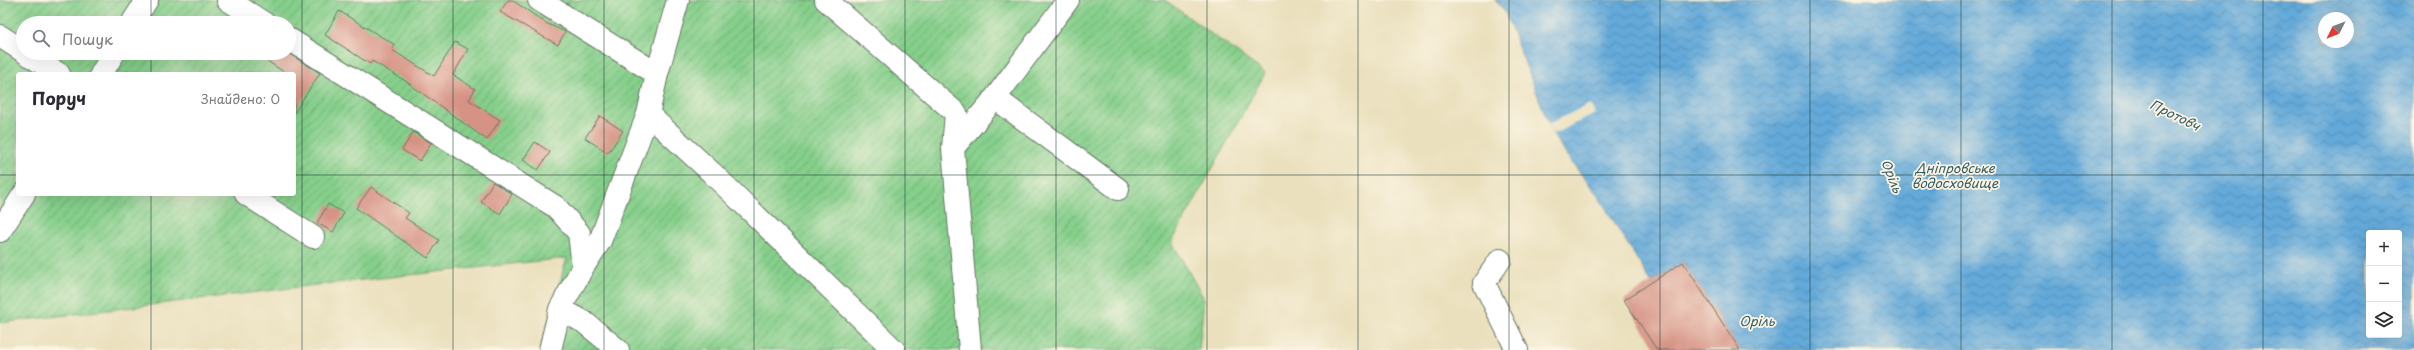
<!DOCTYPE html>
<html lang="uk">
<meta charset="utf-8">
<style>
body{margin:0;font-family:"Playpen Sans",sans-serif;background:#f2f2f3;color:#2b2b33}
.controls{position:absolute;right:12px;bottom:12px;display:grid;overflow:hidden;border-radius:4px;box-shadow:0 4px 16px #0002}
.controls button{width:36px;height:36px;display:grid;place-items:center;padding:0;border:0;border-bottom:1px solid #e1e1e2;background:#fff;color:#2b2b33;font:20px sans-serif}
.compass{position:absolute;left:2318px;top:12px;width:36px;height:36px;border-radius:50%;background:#fff;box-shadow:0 4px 16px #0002;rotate:228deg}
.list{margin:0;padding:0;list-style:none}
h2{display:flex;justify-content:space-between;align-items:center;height:52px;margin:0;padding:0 16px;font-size:17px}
h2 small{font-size:13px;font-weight:400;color:#7c7c81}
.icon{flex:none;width:22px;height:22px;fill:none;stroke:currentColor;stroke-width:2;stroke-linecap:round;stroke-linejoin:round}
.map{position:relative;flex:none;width:2414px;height:350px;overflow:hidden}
.search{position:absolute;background:#fff;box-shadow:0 4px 16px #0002;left:16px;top:16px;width:280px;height:44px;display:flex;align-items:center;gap:10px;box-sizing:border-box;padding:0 14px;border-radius:22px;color:#7c7c81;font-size:15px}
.panel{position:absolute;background:#fff;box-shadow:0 4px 16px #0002;left:16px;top:72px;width:280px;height:124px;border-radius:4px}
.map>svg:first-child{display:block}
</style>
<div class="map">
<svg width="2414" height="350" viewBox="0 0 2414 350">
<defs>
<pattern id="garden-furrows" width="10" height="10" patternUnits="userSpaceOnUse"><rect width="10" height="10" fill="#85cf8b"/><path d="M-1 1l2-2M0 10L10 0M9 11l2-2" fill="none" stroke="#6ca972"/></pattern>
<pattern id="water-waves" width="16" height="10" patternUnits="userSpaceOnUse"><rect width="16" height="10" fill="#63a9d9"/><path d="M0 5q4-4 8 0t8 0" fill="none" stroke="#518bb1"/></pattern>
</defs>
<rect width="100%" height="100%" fill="#fcf5e5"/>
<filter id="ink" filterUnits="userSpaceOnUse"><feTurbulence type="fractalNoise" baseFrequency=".025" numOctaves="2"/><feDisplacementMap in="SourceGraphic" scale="8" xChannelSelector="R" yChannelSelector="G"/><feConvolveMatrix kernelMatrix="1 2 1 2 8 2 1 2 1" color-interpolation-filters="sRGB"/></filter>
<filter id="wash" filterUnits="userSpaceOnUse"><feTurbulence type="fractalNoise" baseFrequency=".012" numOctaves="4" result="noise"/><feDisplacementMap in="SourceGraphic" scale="16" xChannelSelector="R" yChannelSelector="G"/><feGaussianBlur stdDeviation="0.9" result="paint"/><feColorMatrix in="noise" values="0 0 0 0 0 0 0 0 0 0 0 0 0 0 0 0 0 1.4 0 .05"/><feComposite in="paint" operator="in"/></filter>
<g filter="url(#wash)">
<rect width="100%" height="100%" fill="#eae0bd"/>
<path fill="url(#garden-furrows)" stroke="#528660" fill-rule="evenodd" d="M0,0h1165l100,73 -93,169 32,57 -5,51h-659l27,-92 -251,27 -316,38zM23,23h266v30h-266zM18,74h276v120h-276z"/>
<path fill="url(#water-waves)" stroke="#417386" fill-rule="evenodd" d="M1495,0h919v350h-674l-57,-88 -32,20 -54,-88 -28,-35 -16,-25 -49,-124zM2324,18h24v24h-24zM2369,233h30v102h-30z"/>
<path fill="#eae0bd" d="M1590,104l5,10 -42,20 -5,-10z"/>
<g id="blocks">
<path fill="#d69284" d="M508,0h4l34,23 19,9 -7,13 -58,-33z
M339,11l56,34 -3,5 42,26 21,-34 13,7 -15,26 22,14 -6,11 31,20 -13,20 -83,-60 -32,-19 -2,3 -45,-29z
M255,53h33l32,20 -26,40v-39h-7z
M600,116l23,15 -15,22 -23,-15z
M413,132l18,11 -11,18 -18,-11z
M535,142l15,10 -12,18 -15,-10z
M493,182l19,12 -12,20 -19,-12z
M371,187l38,26 -4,5 34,22 -11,18 -72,-50z
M328,204l16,9 -11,19 -16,-9z
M1683,262l57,88h-83l-33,-50z"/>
</g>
</g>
<g filter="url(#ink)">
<use href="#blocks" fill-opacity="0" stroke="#667664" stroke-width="1"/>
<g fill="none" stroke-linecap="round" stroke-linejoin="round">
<defs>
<path id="minor" d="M228,0l36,23
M539,0l118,74
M826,0l130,113 -3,35 17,202
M132,23l15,-23
M0,36l23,15
M289,39l267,168 23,26 4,34
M26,53l33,21
M101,74l13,-21
M995,98l123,91
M648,114l63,58 183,178
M953,148l42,-50 73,-98
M246,194l67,43
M0,231l24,-37
M1500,260l-16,23 33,67
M560,309l24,13 34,28
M550,350l10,-41 23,-42 17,-26 48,-127 9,-40 21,-74"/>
</defs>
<use href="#minor" stroke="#667664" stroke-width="24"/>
<use href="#minor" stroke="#fff" stroke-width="22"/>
</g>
</g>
<path fill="none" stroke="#1f3d34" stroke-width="1" stroke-opacity="0.55" d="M151,0v23M302,0v350M453,0v350M604,0v350M754,0v350M905,0v350M1056,0v350M1207,0v350M1358,0v350M1509,0v350M1660,0v350M1810,0v350M1961,0v350M2112,0v350M2263,0v350M151,53v21M0,175h18M294,175h2120M151,194v156"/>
<g text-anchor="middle" stroke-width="3.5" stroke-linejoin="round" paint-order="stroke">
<g font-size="13" font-style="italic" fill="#335d66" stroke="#fcf5e5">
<text transform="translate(2175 115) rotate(26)" y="5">Протовч</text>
<text x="1955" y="173">Дніпровське<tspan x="1955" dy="15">водосховище</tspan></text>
<text transform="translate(1892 176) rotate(69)" y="5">Оріль</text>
<text x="1757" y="326">Орiль</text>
</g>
</g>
</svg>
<div class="controls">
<button>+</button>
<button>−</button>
<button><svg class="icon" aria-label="layers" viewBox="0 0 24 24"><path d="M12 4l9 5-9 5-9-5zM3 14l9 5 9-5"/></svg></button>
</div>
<svg class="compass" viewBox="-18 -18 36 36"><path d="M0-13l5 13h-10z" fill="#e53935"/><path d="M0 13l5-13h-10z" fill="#7c7c81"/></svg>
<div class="search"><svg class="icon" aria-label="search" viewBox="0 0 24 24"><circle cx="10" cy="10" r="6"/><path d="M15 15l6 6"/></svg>Пошук</div>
<section class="panel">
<h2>Поруч<small>Знайдено: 0</small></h2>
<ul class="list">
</ul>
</section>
</div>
